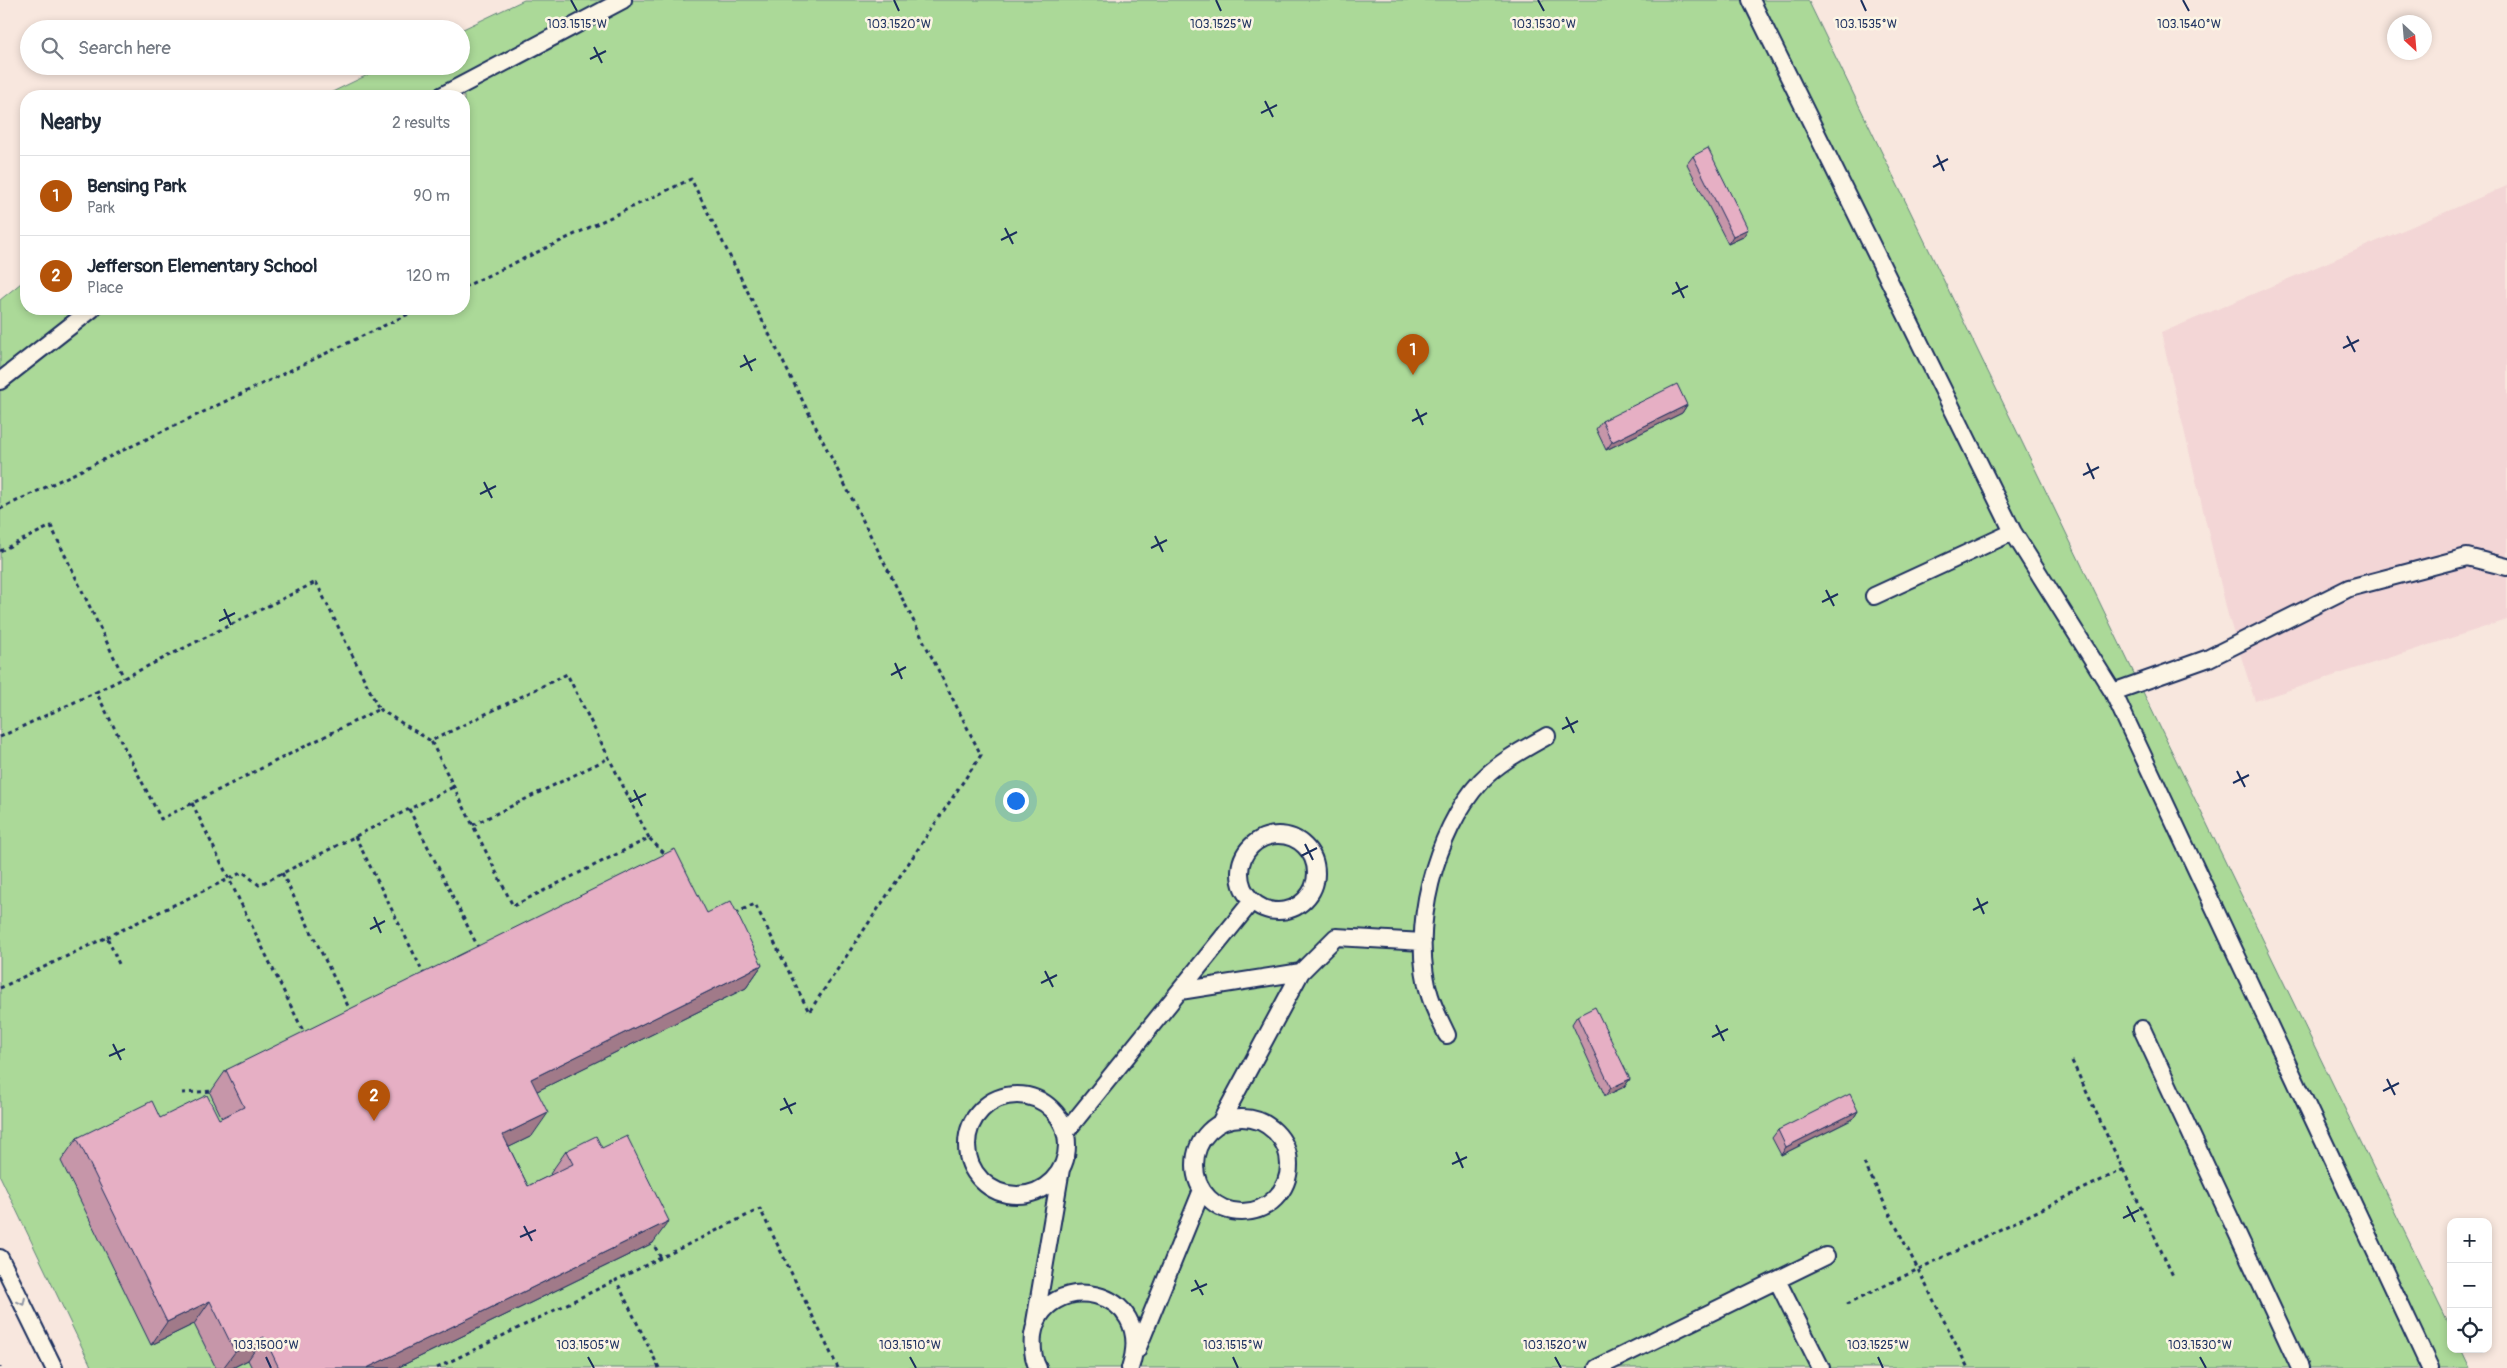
<!DOCTYPE html>
<meta charset="utf-8">
<style>
body{margin:0;font-family:Pangolin,sans-serif;background:#f2f2f3;color:#1f2937}
.controls{position:absolute;right:15px;bottom:15px;display:grid;overflow:hidden;border-radius:10px;box-shadow:0 2px 8px #0003}
.controls button{width:45px;height:45px;display:grid;place-items:center;padding:0;border:0;border-bottom:1px solid #e0e1e3;background:#fff;color:#1f2937;font:25px sans-serif}
.compass{position:absolute;left:2387px;top:15px;width:45px;height:45px;border-radius:50%;background:#fff;box-shadow:0 2px 8px #0003;rotate:154deg}
.you{position:absolute;left:1015px;top:800px;width:18px;height:18px;margin:-12px;border:4px solid #fff;border-radius:50%;background:#1a73e8;box-shadow:0 0 0 8px #1a73e833}
.badge{display:grid;place-items:center;width:32px;height:32px;border-radius:50%;background:#b45309;color:#fff;font-size:16px;font-weight:700}
.pin{position:absolute;translate:-50% -41px;filter:drop-shadow(0 1px 2px #0008)}
.pin::after{content:'';position:absolute;top:26px;width:18px;height:15px;background:inherit;clip-path:polygon(0 0,100% 0,50% 100%)}
.list{margin:0;padding:0;list-style:none}
h2{display:flex;justify-content:space-between;align-items:center;height:65px;margin:0;padding:0 20px;font-size:21px}
h2 small{font-size:16px;font-weight:400;color:#747a83}
.list li{display:grid;grid-template-columns:32px 1fr auto;gap:15px;align-items:center;box-sizing:border-box;height:80px;padding:0 20px;border-top:1px solid #e0e1e3}
.list b{display:block;font-size:19px;white-space:nowrap}
.list p{margin:0;font-size:16px;white-space:nowrap;color:#747a83}
.list em{font-size:16px;font-style:normal;color:#747a83}
.icon{flex:none;width:28px;height:28px;fill:none;stroke:currentColor;stroke-width:2;stroke-linecap:round;stroke-linejoin:round}
.map{position:relative;flex:none;width:2507px;height:1368px;overflow:hidden}
.search{position:absolute;background:#fff;box-shadow:0 2px 8px #0003;left:20px;top:20px;width:450px;height:55px;display:flex;align-items:center;gap:12px;box-sizing:border-box;padding:0 18px;border-radius:28px;color:#747a83;font-size:19px}
.panel{position:absolute;background:#fff;box-shadow:0 2px 8px #0003;left:20px;top:90px;width:450px;height:225px;border-radius:20px}
.map>svg:first-child{display:block}
</style>
<div class="map">
<svg width="2507" height="1368" viewBox="0 0 2507 1368">
<rect width="100%" height="100%" fill="#f8e7de"/>
<filter id="ink" filterUnits="userSpaceOnUse"><feTurbulence type="fractalNoise" baseFrequency=".02" numOctaves="2"/><feDisplacementMap in="SourceGraphic" scale="10" xChannelSelector="R" yChannelSelector="G"/><feConvolveMatrix kernelMatrix="1 2 1 2 8 2 1 2 1" color-interpolation-filters="sRGB"/></filter>
<g filter="url(#ink)">
<path fill="#f3d6d6" d="M2507,186v434l-252,81 -27,-86 -67,-282z"/>
<path fill="#abd998" stroke="#63847b" d="M524,0h1284l643,1328v21h10l9,19h-2378l-92,-192v-876l26,-21v30h438v-213h-140l62,-30h75v-36z"/>
<g fill="none" stroke-linecap="round" stroke-linejoin="round">
<defs>
<path id="lane" d="M1751,0l262,532 100,160 317,676
M441,96l182,-96
M0,381l92,-72
M1874,596l139,-64
M2113,692l96,-34 140,-70 118,-31 40,10
M1240 873a38 38 0 1 1 76 0a38 38 0 1 1-76 0Z
M1180,991l121,-19
M2142,1029l158,339
M1447,1035c-6,-13 -13,-26 -17,-39 -21,-65 5,-165 51,-215 18,-19 43,-32 66,-45
M967 1145a50 50 0 1 1 100 0a50 50 0 1 1-100 0Z
M1195 1165a47 47 0 1 1 94 0a47 47 0 1 1-94 0Z
M1220,1123l81,-151 35,-35 87,5
M1065,1133l187,-232
M0,1258l54,110
M1777,1280l44,88
M1035,1322l26,-153
M1137,1350l65,-160
M1038,1368c-6,-11 -6,-22 -5,-33 10,-67 125,-50 97,33
M1597,1368l229,-112"/>
</defs>
<use href="#lane" stroke="#1b2f5e" stroke-width="20"/>
<path stroke="#1b2f5e" stroke-width="3" stroke-dasharray="4 4" stroke-linecap="butt" d="M464,287l227,-108 290,576 -172,257 -54,-108 -21,10
M0,509l419,-200
M0,551l51,-25 73,152
M316,582l63,127 -218,110 -65,-127z
M379,709l52,32
M0,737l96,-45
M192,803l113,232
M409,809l70,140
M473,825l136,-67
M355,836l70,140
M649,838l-82,-164 -136,67 82,165 136,-68 19,19
M282,873l69,139
M107,937l136,-65 16,13 194,-98
M0,988l107,-51 12,27
M2072,1061l102,217
M182,1093l31,-2
M1864,1163l104,205
M651,1240l10,18
M1847,1304l277,-135
M0,1367v1
M437,1368l179,-88
M659,1368l-43,-88 144,-71 78,159"/>
<use href="#lane" stroke="#fcf5e5" stroke-width="16"/>
</g>
<path fill="#c696a9" stroke="#1b2f5e" d="M1693,156l50,81 -15,7 -41,-80z
M1687,405l-5,8 -76,37 -10,-21 6,-8z
M707,913l55,52 -16,23 -209,103 -5,45 -23,11 19,39 23,-11 -1,-1 16,-23 36,-3 51,95 -256,125h-145l-4,-8 -16,8h-16l-22,-44 -43,21 -90,-184 16,-23 83,-20 59,1 3,-1 -12,-25 16,-23z
M1577,1016l53,63 -6,8 -19,9 -33,-72z
M1858,1111l-5,8 -72,36 -9,-17 6,-8z"/>
<path fill="#a17a89" stroke="#1b2f5e" d="M1748,229l-5,8 -15,7 5,-8z
M1687,405l-5,8 -76,37 6,-8z
M762,965l-16,23 -231,114 16,-23z
M1630,1079l-6,8 -19,9 6,-8z
M1858,1111l-5,8 -72,36 5,-8z
M548,1113l-16,23 -45,22 16,-23z
M669,1221l-16,22 -256,125h-30z
M210,1301l-16,23 -43,21 16,-23z
M264,1337l-16,23 -16,8h-9l12,-16z"/>
<path fill="#e6afc4" stroke="#1b2f5e" d="M1708,148l40,81 -15,7 -40,-80z
M1677,384l10,21 -75,37 -10,-21z
M675,849l32,64 24,-12 31,64 -231,114 17,34 -45,22 25,51 45,-22 -7,-13 30,-15 6,12 25,-12 42,85 -302,147h-88l-15,-31 -29,15 -25,-51 -43,21 -90,-184 75,-37 8,17 47,-23 12,24 25,-12 -18,-37z
M1595,1007l35,72 -19,9 -34,-72z
M1850,1094l8,17 -72,36 -8,-17z"/>
<defs><path id="oneway-chevron" d="M-2-3.5L2.5 0L-2 3.5" fill="none" stroke-width="1.6" stroke-linecap="round" stroke-linejoin="round" transform="scale(1.25)"/></defs>
<use stroke="#8c92a2" href="#oneway-chevron" transform="translate(22 1302) rotate(64)"/>
</g>
<path fill="none" stroke="#1b2f5e" stroke-width="2" d="M571,0l6,11M894,0l5,11M1216,0l5,11M1538,0l6,11M1861,0l5,11M2183,0l6,11M594,47l8,16M590,59l16,-8M1265,101l8,16M1261,113l16,-8M1937,155l7,16M1933,167l15,-8M1005,228l8,16M1001,240l16,-8M1676,282l8,16M1672,294l16,-8M2347,336l8,16M2343,348l16,-8M744,355l8,16M740,367l16,-8M1416,409l7,16M1412,421l15,-8M2087,463l7,16M2083,475l16,-8M484,482l8,16M480,494l16,-8M1155,536l8,16M1151,548l16,-8M1826,590l8,16M1822,602l16,-8M224,609l7,16M219,621l16,-8M895,663l7,16M891,675l15,-8M1566,717l8,16M1562,729l16,-8M2237,771l8,16M2233,783l16,-8M634,790l8,16M630,802l16,-8M1305,844l8,16M1301,856l16,-8M1977,898l7,16M1973,910l15,-8M374,917l7,16M370,929l15,-8M1045,971l8,16M1041,983l16,-8M1716,1025l8,16M1712,1037l16,-8M113,1044l8,16M109,1056l16,-7M2387,1079l8,16M2383,1091l16,-8M784,1098l8,16M780,1110l16,-7M1456,1152l7,16M1452,1164l15,-7M2127,1206l8,16M2123,1218l16,-8M524,1226l8,15M520,1237l16,-7M1195,1280l8,15M1191,1291l16,-7M266,1357l5,11M588,1357l6,11M910,1357l6,11M1233,1357l5,11M1555,1357l6,11M1878,1357l5,11M2200,1357l6,11"/>
<g font-size="12" text-anchor="middle" fill="#1b2f5e" stroke="#fcf5e5" stroke-width="5" stroke-linejoin="round" paint-order="stroke">
<text x="899" y="28">103.1520°W</text>
<text x="1544" y="28">103.1530°W</text>
<text x="1866" y="28">103.1535°W</text>
<text x="2189" y="28">103.1540°W</text>
<text x="577" y="28">103.1515°W</text>
<text x="1221" y="28">103.1525°W</text>
<text x="266" y="1349">103.1500°W</text>
<text x="588" y="1349">103.1505°W</text>
<text x="910" y="1349">103.1510°W</text>
<text x="1233" y="1349">103.1515°W</text>
<text x="1555" y="1349">103.1520°W</text>
<text x="1878" y="1349">103.1525°W</text>
<text x="2200" y="1349">103.1530°W</text>
</g>
</svg>
<div class="controls">
<button>+</button>
<button>−</button>
<button><svg class="icon" aria-label="locate" viewBox="0 0 24 24"><circle cx="12" cy="12" r="6"/><path d="M12 2v4M12 18v4M2 12h4M18 12h4"/></svg></button>
</div>
<svg class="compass" viewBox="-18 -18 36 36"><path d="M0-13l5 13h-10z" fill="#e53935"/><path d="M0 13l5-13h-10z" fill="#747a83"/></svg>
<div class="you"></div>
<div class="pin badge" style="left:1413px;top:375px">1</div>
<div class="pin badge" style="left:374px;top:1121px">2</div>
<div class="search"><svg class="icon" aria-label="search" viewBox="0 0 24 24"><circle cx="10" cy="10" r="6"/><path d="M15 15l6 6"/></svg>Search here</div>
<section class="panel">
<h2>Nearby<small>2 results</small></h2>
<ul class="list">
<li><span class="badge">1</span><div><b>Bensing Park</b><p>Park</p></div><em>90 m</em></li>
<li><span class="badge">2</span><div><b>Jefferson Elementary School</b><p>Place</p></div><em>120 m</em></li>
</ul>
</section>
</div>
